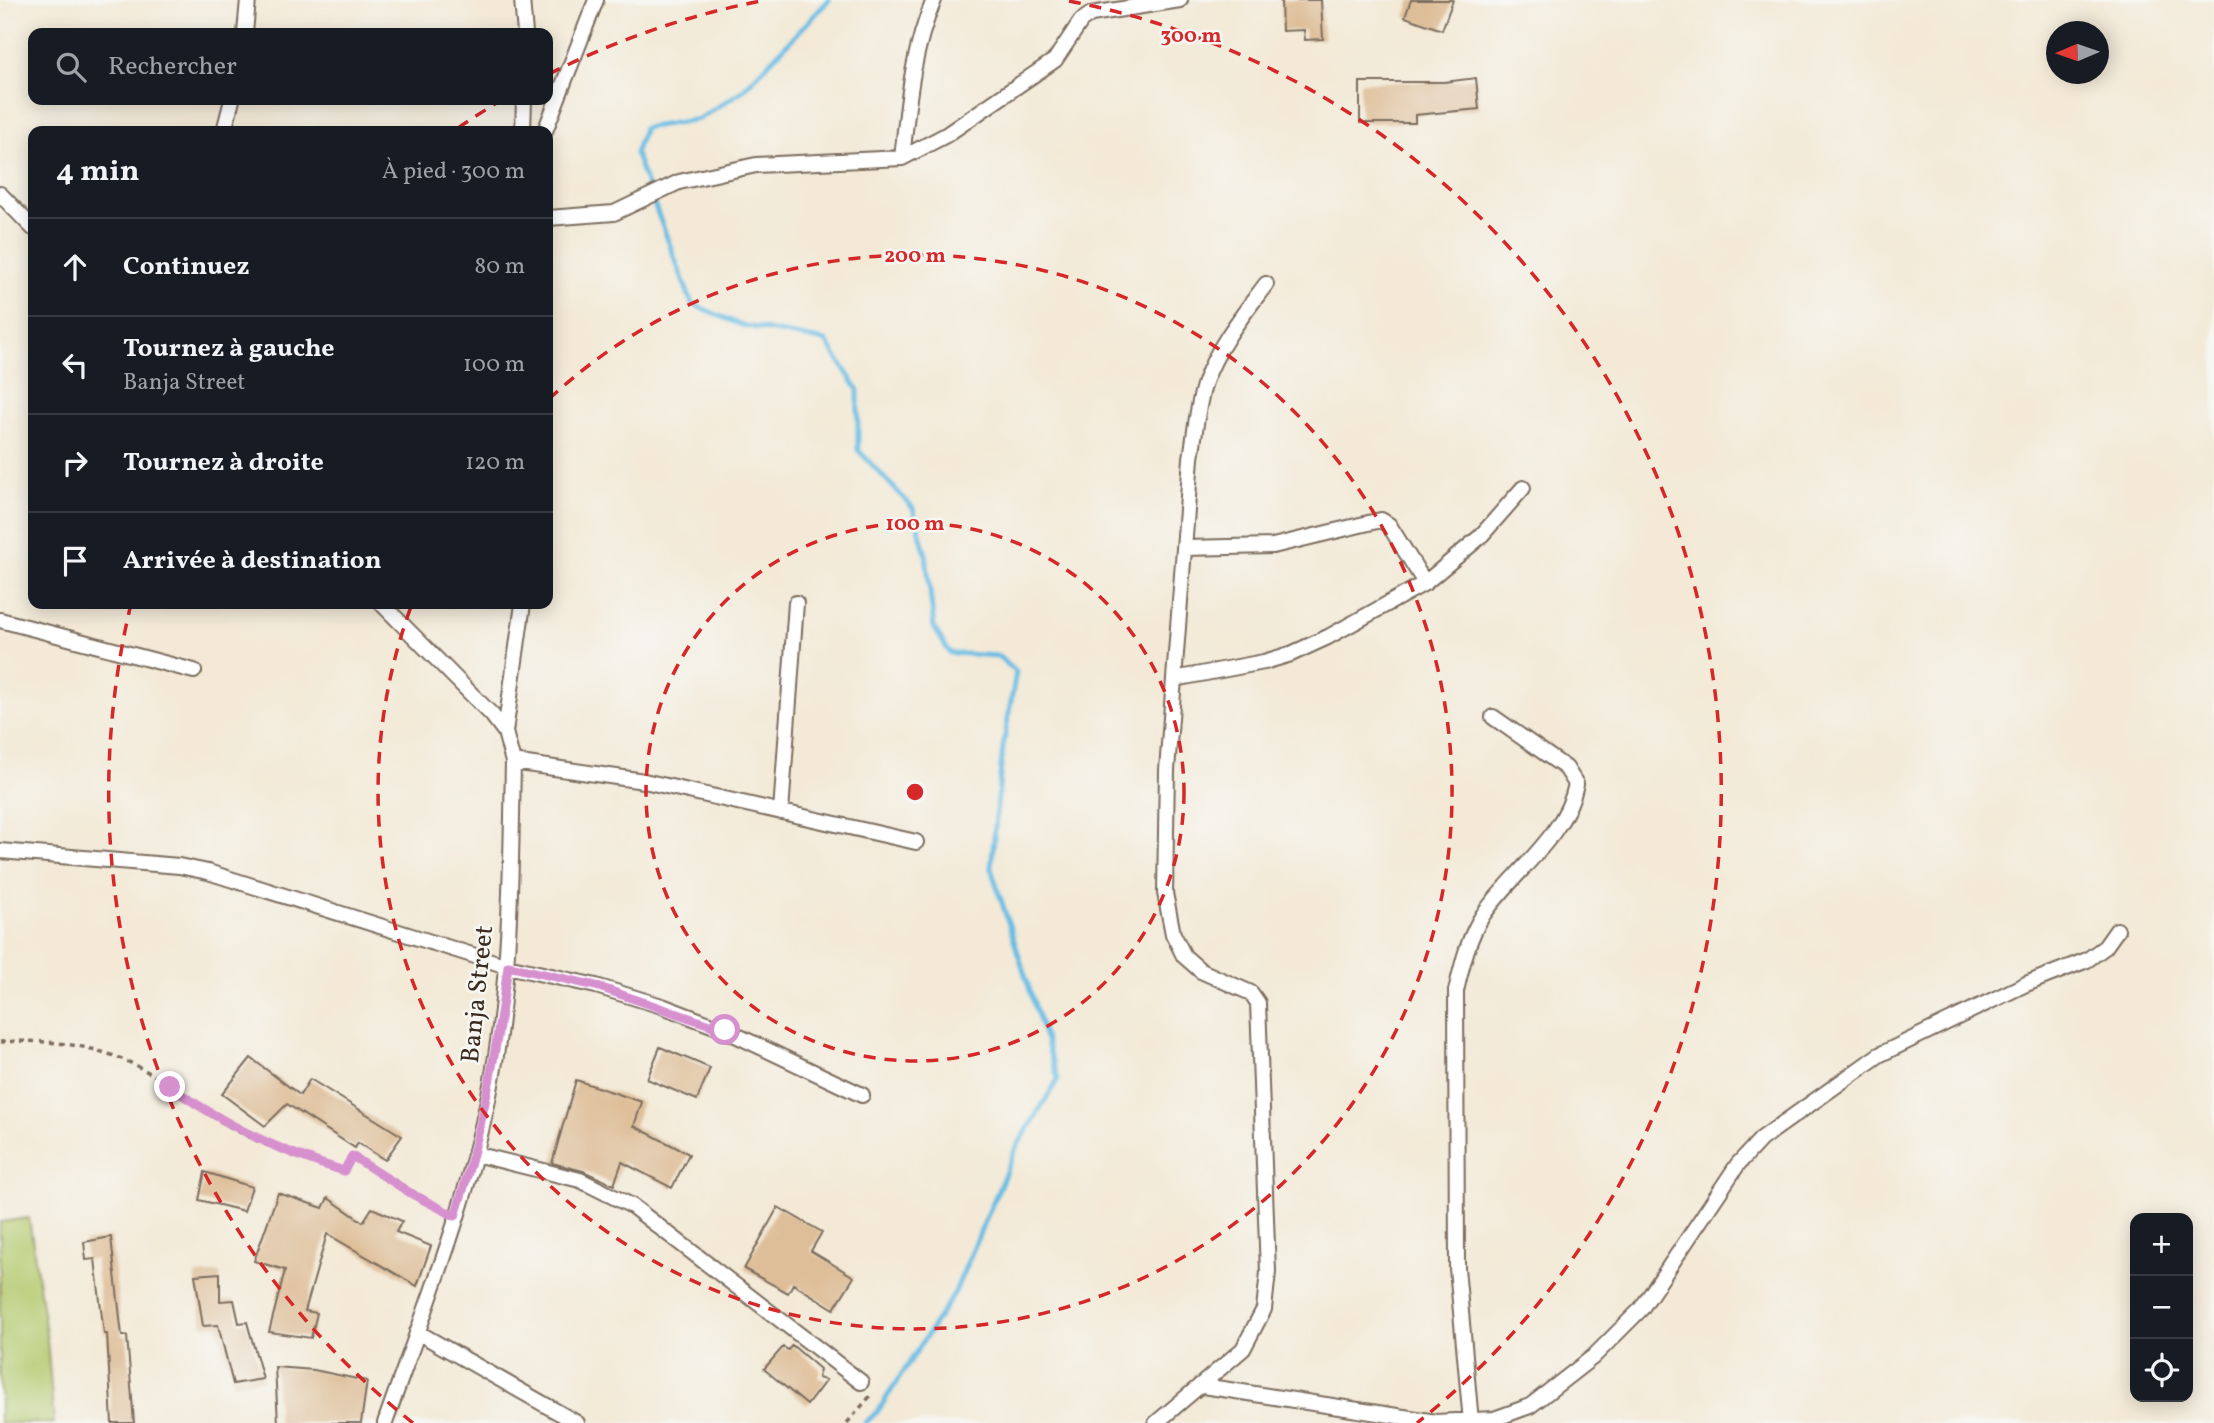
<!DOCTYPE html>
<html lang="fr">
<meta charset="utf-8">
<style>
body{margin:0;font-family:Vollkorn,serif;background:#20242c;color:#f1f3f6}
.controls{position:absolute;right:21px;bottom:21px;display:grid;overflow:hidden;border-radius:14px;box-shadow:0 4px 18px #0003}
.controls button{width:63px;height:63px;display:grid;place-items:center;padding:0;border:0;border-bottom:2px solid #363941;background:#171b24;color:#f1f3f6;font:35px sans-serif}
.compass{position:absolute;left:2046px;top:21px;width:63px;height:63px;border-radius:50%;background:#171b24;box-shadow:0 4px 18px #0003;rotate:268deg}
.stop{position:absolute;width:21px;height:21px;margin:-16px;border:5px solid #d690ce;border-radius:50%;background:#fff}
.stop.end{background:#d690ce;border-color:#fff;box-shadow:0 2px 7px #0008}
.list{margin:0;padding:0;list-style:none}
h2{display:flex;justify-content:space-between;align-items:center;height:91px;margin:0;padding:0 28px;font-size:30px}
h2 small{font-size:23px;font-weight:400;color:#9ea1a6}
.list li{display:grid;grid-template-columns:46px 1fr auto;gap:21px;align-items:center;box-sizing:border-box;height:98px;padding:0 28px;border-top:2px solid #363941}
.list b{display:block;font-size:26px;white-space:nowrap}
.list p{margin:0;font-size:23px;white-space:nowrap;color:#9ea1a6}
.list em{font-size:23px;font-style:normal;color:#9ea1a6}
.icon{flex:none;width:38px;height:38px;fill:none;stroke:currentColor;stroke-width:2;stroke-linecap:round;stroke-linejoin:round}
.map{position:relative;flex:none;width:2214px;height:1423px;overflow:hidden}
.search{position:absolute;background:#171b24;box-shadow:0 4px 18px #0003;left:28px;top:28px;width:525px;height:77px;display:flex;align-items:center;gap:18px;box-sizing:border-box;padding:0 24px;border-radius:14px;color:#9ea1a6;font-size:26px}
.panel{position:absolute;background:#171b24;box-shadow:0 4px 18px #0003;left:28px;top:126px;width:525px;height:483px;border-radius:14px}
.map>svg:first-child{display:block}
</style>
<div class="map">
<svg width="2214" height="1423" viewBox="0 0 2214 1423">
<rect width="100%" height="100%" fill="#f6f6f2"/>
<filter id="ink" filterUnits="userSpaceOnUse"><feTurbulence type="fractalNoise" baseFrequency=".0143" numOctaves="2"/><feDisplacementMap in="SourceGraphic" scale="14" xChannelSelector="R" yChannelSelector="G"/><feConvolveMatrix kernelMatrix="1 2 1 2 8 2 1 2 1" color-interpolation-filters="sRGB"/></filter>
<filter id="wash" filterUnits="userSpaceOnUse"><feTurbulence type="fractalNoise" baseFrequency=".00686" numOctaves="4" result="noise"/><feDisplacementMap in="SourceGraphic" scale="28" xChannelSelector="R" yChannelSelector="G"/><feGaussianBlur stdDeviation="1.57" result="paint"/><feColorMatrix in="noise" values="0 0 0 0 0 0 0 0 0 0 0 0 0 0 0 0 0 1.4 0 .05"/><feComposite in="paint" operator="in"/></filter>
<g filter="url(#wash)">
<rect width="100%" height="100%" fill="#f3e9d6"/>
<path fill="#b4c96d" stroke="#787a46" stroke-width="2" d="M29,1218l18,122 7,83h-54v-201z"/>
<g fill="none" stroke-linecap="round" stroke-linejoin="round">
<path stroke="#66bce3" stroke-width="5" d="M829,0l-87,91 -43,28 -55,9 -9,25 57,151 49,21 85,16 32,49v60l55,58 13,47 8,73 16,25 48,3 18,16 -13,75 -12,121 67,211 -43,71 -60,142 -77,119 -13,12"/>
</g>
<g id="blocks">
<path fill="#debe98" d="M1281,0h40l2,39 -18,1 -1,-10 -22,1z
M1411,0h42l-11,30 -37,-13z
M1476,78l3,31 -64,6v8h-55v-41h84z
M660,1047l50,21 -13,32 -50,-21z
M251,1058l49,37 10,-16 92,57 -17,24 -27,-17 -3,5 -68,-44 -22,22 -43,-32z
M576,1080l66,22 -8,24 55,28 -17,34 -50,-26 -8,23 -31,-14 -31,-8z
M205,1172l47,15 -8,24 -45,-11z
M278,1193l45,15 5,-10 35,24 9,-14 30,13 -6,11 35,14 -14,40 -90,-52 -22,77 12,2 -6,25 -42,-6 16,-62 -31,-9z
M778,1207l44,25 -11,19 43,26 -20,32 -41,-25 -5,9 -44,-24z
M111,1237l11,99h5l7,87h-22l-5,-89h-3l-9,-75 -9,1 -2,-18z
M220,1273v28l14,-1 5,23 8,-1 16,57 -30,5 -15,-59 -15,1 -8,-51z
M792,1345l28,24 -2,9 8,2 -19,25 -43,-36 19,-22 5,3z
M275,1367l39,3 53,11 -6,42h-83z"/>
</g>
</g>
<g filter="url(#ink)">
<use href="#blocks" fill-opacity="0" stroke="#7b6d5e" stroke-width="2"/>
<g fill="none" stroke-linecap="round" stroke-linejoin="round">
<defs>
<path id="street" d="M522,0l3,33
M245,33l3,-33
M224,131l8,-31
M523,131l1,-31
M545,131l51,-131
M902,158c6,-54 10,-107 32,-158
M0,194l33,34
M548,218l66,-5 65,-31 77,-17 146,-7 44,-23 109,-75 26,-39 10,-7 89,-14
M1184,548l89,-2 108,-26 8,5 36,58
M382,604l110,111 13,17 8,30c-2,104 -2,208 -20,312 -21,119 -68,235 -108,349
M0,620l194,51
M1174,679l90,-17 27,-8 37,-17 97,-54 55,-46 43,-49
M505,732l18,-128
M513,762l131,19 272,61
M781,812l15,-209
M0,851l179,15 29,6 299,94 89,20 66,20 63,24 137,65
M475,1154l105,26 52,26 229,176
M417,1332l160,91
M1203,1386l233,36 58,-3 36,-13 63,-49 48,-48 97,-145 23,-25 118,-84 147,-71 61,-24 18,-13 12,-17
M1471,1422l-14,-154 -1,-277c6,-26 12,-53 27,-76 29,-42 83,-79 93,-131l-10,-16 -73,-51
M1156,1423l87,-74 21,-40 4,-37 -10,-269 -7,-10 -50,-22 -17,-15 -11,-22 -8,-41 2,-123 24,-312c4,-24 6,-52 14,-76 13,-37 38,-67 61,-98"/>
</defs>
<use href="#street" stroke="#7b6d5e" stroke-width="18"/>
<path stroke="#7b6d5e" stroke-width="3.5" stroke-dasharray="5 5" stroke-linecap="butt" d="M0,1042c46,-3 93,2 135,23 40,20 73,52 113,71 31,15 63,25 96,35l8,-15 92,54
M847,1423l25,-29"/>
<use href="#street" stroke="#fff" stroke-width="14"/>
</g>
</g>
<g fill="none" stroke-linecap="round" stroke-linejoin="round" filter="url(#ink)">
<path stroke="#d690ce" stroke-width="9" d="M170,1087c60,40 105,63 174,84l8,-15 60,38 43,22c27,-82 41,-164 53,-250l88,20 129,44"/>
</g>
<g fill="none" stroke="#d62828" stroke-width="3.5" stroke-dasharray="12 9">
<circle cx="915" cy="792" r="269"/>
<path d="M549 399A537 537 0 1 1 412 604"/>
<path d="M413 1423A806 806 0 0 1 131 604M458 128A806 806 0 0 1 500 101M549 74A806 806 0 0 1 761 1M1069 1A806 806 0 0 1 1417 1423"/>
</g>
<g text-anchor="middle" stroke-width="5" stroke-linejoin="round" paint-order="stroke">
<g font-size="26" fill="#3b2a1e" stroke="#f6f6f2">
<text transform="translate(476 994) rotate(-84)" y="9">Banja Street</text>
</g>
</g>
<circle cx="915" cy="792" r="10" fill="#d62828" stroke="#f6f6f2" stroke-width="3.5"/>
<g font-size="21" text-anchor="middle" font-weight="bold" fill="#d62828" stroke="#f6f6f2" stroke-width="5" stroke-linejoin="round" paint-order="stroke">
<text x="1191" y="42">300 m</text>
<text x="915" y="262">200 m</text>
<text x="915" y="530">100 m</text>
</g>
</svg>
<div class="controls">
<button>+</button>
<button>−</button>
<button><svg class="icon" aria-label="locate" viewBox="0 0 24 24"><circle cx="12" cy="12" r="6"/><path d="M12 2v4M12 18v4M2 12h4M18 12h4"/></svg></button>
</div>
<svg class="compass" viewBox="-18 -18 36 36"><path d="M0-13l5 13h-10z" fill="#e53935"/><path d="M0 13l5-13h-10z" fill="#9ea1a6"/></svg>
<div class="stop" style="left:725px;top:1030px"></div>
<div class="stop end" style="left:170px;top:1087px"></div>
<div class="search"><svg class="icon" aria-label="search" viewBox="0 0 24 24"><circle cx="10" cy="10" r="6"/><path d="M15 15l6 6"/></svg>Rechercher</div>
<section class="panel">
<h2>4 min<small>À pied · 300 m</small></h2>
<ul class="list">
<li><svg class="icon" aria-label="ahead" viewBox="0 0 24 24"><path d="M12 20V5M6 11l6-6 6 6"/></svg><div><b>Continuez</b></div><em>80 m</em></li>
<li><svg class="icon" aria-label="left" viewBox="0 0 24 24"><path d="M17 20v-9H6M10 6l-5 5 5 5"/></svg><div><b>Tournez à gauche</b><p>Banja Street</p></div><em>100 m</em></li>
<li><svg class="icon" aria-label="right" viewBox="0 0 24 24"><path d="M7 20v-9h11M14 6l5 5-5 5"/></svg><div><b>Tournez à droite</b></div><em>120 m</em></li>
<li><svg class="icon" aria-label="arrive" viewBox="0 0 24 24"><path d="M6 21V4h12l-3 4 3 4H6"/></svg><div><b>Arrivée à destination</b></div></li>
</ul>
</section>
</div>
